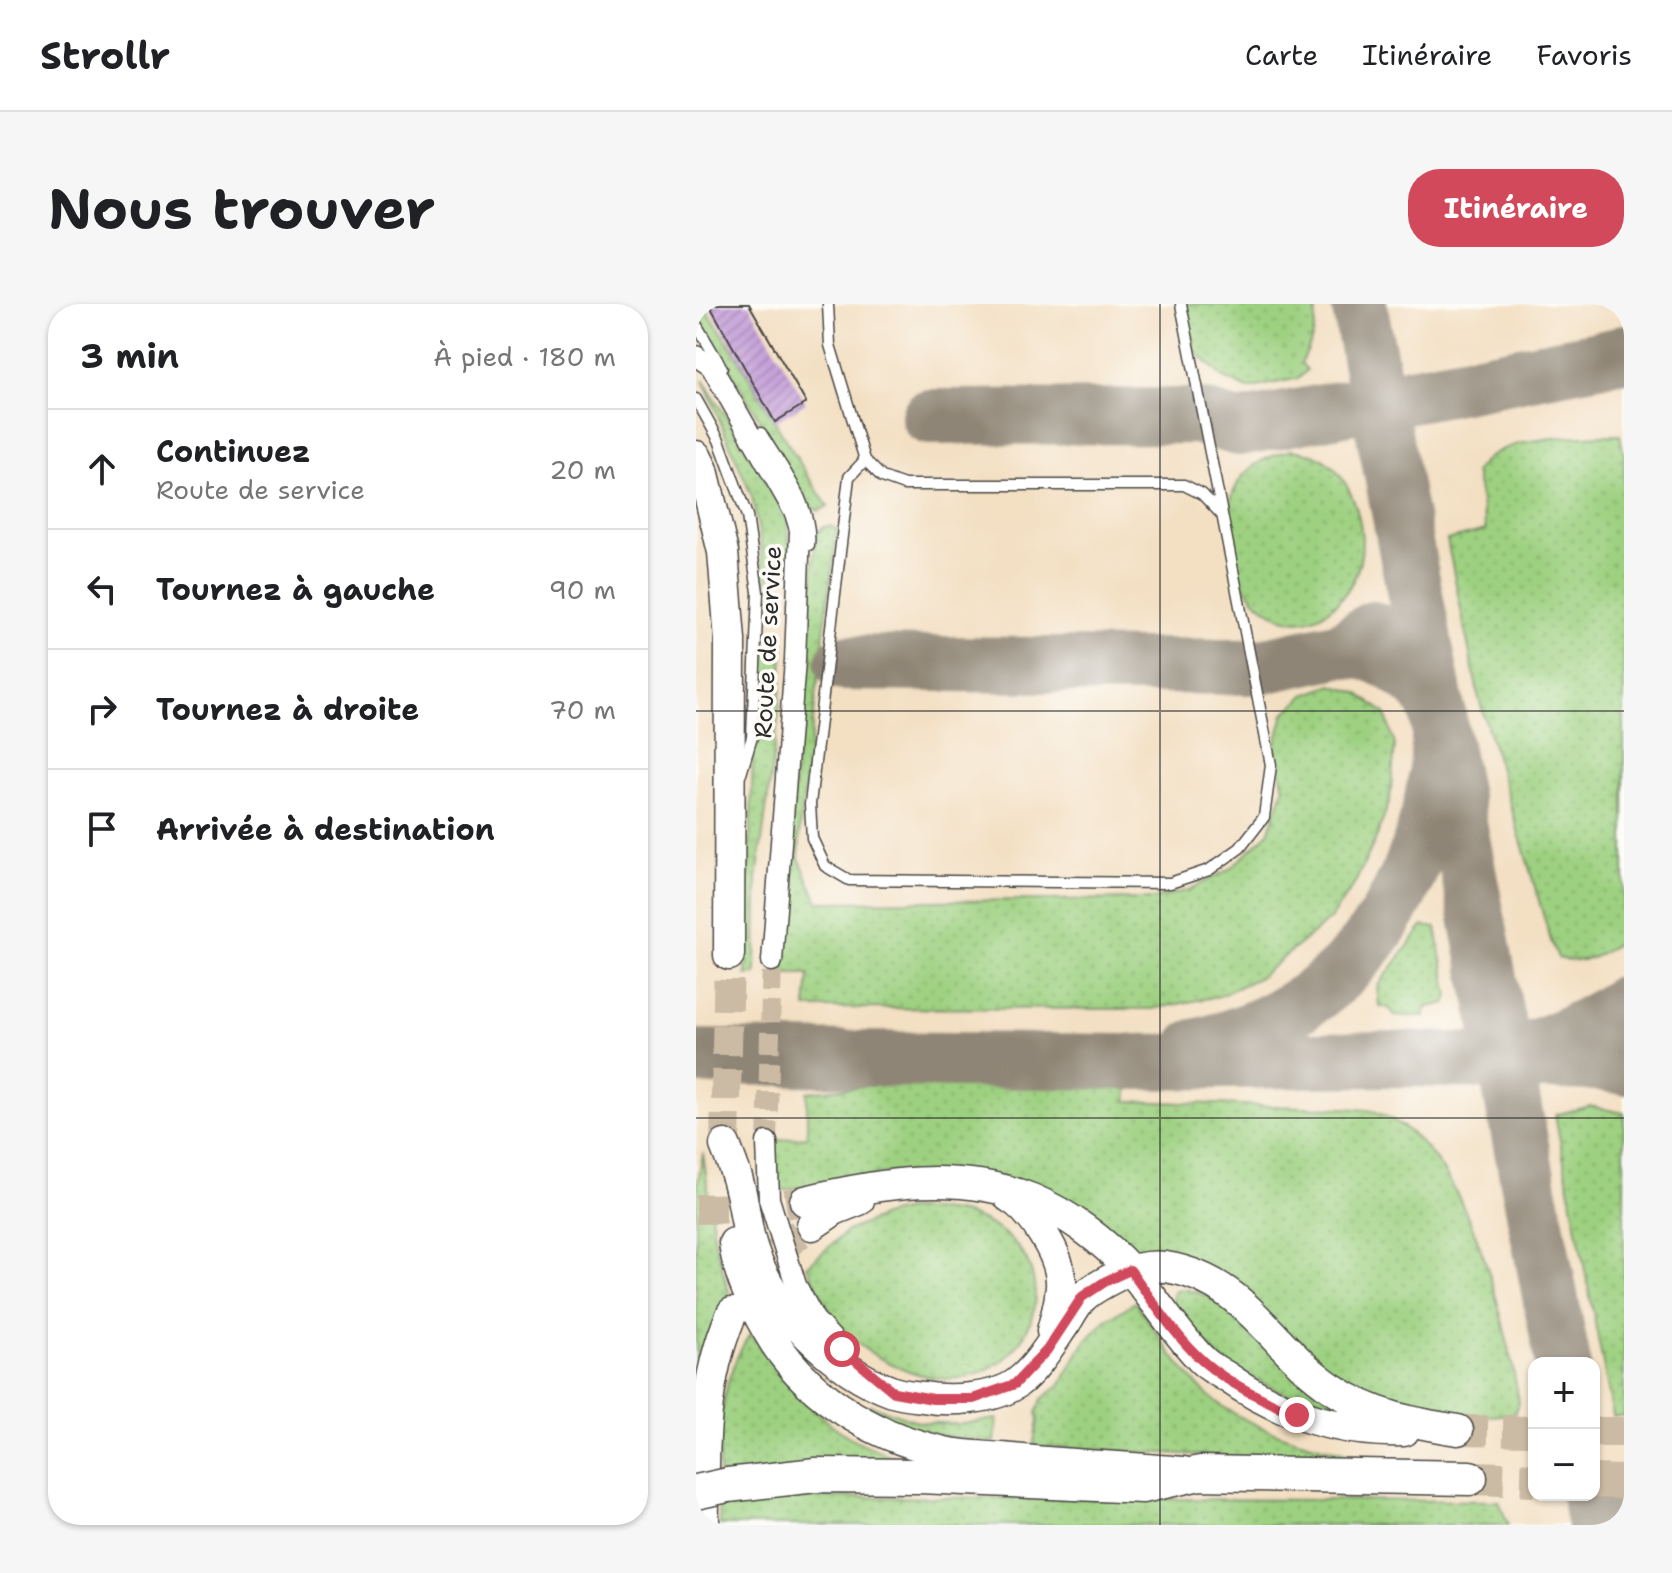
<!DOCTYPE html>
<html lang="fr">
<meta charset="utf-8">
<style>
body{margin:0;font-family:"Shantell Sans",sans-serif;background:#f6f6f6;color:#202124}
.controls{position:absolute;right:24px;bottom:24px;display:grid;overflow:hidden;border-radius:16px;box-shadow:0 2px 6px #0004}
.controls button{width:72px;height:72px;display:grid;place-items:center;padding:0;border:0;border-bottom:2px solid #e0e0e0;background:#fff;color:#202124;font:40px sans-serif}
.stop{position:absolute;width:24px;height:24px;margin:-18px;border:6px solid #d1495b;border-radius:50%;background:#fff}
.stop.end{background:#d1495b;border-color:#fff;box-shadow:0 2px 8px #0008}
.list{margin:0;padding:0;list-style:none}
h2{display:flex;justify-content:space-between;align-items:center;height:104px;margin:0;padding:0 32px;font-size:34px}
h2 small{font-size:26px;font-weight:400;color:#757577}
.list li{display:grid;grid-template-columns:52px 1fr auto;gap:24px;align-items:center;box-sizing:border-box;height:120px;padding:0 32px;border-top:2px solid #e0e0e0}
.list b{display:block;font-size:30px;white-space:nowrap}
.list p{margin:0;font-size:26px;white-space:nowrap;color:#757577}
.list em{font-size:26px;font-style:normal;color:#757577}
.icon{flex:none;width:44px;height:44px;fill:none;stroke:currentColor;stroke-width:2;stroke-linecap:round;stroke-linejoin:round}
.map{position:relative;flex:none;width:928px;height:1221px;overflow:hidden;border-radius:32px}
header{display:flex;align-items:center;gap:48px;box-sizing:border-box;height:112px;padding:0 40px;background:#fff;border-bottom:2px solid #e0e0e0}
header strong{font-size:38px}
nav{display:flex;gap:44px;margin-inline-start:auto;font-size:28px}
.intro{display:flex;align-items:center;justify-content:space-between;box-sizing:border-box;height:192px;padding:0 48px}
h1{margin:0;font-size:56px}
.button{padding:20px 36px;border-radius:32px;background:#d1495b;color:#fff;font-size:28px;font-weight:700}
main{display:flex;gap:48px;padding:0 48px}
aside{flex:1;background:#fff;border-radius:32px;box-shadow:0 2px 6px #0004}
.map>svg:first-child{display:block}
</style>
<header>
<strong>Strollr</strong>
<nav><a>Carte</a><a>Itinéraire</a><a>Favoris</a></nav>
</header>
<div class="intro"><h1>Nous trouver</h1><a class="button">Itinéraire</a></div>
<main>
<aside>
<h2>3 min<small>À pied · 180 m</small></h2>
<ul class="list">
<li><svg class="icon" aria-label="ahead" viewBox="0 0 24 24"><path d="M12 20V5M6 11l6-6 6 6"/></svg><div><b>Continuez</b><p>Route de service</p></div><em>20 m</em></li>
<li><svg class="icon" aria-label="left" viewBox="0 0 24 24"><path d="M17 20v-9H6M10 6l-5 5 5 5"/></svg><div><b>Tournez à gauche</b></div><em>90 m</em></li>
<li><svg class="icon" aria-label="right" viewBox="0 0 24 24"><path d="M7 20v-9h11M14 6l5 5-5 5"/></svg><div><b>Tournez à droite</b></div><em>70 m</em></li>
<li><svg class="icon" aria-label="arrive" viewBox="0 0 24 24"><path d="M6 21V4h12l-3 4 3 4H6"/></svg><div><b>Arrivée à destination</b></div></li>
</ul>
</aside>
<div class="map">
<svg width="928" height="1221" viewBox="0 0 928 1221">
<defs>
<pattern id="grass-dots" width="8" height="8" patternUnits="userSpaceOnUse" patternTransform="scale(2)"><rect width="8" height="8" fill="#9dd080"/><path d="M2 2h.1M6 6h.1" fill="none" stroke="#87b36f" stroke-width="1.8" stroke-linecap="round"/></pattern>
<pattern id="building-hatch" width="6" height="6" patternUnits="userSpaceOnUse" patternTransform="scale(2)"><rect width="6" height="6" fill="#be94d5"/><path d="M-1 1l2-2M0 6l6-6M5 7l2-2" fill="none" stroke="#9b79ad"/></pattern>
</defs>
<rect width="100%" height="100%" fill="#fdfcf7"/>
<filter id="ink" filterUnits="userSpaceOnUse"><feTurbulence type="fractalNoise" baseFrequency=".0125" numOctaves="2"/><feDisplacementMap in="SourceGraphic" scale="16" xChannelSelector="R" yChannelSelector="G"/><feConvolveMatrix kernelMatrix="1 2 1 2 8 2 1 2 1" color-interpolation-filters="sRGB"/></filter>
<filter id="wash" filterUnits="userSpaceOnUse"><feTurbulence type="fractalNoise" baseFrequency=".006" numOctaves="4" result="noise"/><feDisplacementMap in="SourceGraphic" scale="32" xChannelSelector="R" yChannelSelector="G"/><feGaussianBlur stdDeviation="1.8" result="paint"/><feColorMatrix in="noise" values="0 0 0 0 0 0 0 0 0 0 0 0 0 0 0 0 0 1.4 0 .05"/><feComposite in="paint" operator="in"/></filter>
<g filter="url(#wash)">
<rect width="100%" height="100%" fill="#f3dfc2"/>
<path fill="url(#grass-dots)" stroke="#647e56" stroke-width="2" d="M0,0h6c47,64 80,138 126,202l-9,5 -8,-4 -115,-195z
M487,0h132c3,22 -3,41 -14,59l6,7 -8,8 -51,11 -26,-12 -27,-26z
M7,76l77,123 7,18 4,36 -27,26 -4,-46 -8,-40z
M924,131l4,20v482c-20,18 -40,29 -66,21l-7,-17 -72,-242 -32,-159 39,-10 -11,-59c5,-5 9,-10 14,-14 26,-21 98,-22 131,-22z
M595,146c7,1 17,2 24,5 35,16 53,70 45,106 -4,19 -16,38 -33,50 -32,23 -68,1 -85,-30 -6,-11 -6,-29 -9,-42 -2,-14 -5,-34 1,-48 10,-25 34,-35 57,-41z
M135,222l6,4 -37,294 -1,34 19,44 335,-3 36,-9 41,-21 38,-36 16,-45 -9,-41 9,-33 21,-19 27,-10 26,8 27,20 10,32 -5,54 -13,37 -23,49 -24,34 -70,58 -41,19 -67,13 -346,-1 3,-34h-26l5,-115 28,-324 7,-8z
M88,340l-5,69 -22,166 -1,95 -10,1 10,-313z
M727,622l13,2 13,68 -3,7 -20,5 -1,8h-30l-6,-8 -10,-2 -2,-19z
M409,758l23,28 -1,11c59,2 118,4 176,6 18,1 58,0 73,5 92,34 128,203 143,289l-5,13 -75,6 -111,-43 -136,-113 -57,-12 -29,-17 -209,-63 -119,19 -5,-51 34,-3v-45z
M894,802l34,7v303h-11l-58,-301z
M7,849l12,89 17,61 -24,62 -9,2 -3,-7v-168z
M211,906c21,0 47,-1 67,7 117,45 49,197 -65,154 -63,-24 -75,-48 -102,-105l40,-35 36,-15z
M488,985l19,5 21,10 139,118 -24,-2 -115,-56 -52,-58 2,-14z
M439,998c26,35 51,80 87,104 43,29 96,40 145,52l1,6 -335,-18 5,-25 -1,-10 5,-12 18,-14 24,-42 21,-22z
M54,1030c27,39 57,76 98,102 18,11 42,18 62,27l-191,12c0,-51 2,-98 31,-141z
M174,1101l50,17 39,2 38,-5 -2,23c-54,-5 -84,-10 -132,-34z
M162,1193l641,4 9,24h-788l-1,-19 56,-8z"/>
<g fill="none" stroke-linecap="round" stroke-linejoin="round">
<path stroke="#8f8576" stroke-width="56" d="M663,0l204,1059
M233,113l267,-1 43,12 380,-73 5,-3
M147,359l414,4 85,-18 31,-20
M498,743c45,-10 89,-29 127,-57 68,-53 106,-138 116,-222 2,-18 4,-42 -1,-60 -7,-22 -43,-47 -64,-54 -10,-3 -21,-3 -30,-5
M825,748c37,-12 70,-27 103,-49
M0,753l433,5 267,-3 204,4 24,4
M893,1191l6,30"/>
</g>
<g id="blocks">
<path fill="url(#building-hatch)" d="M13,0h40l57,99 -31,19z"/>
</g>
</g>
<g filter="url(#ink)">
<use href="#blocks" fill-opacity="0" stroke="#494642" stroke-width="2"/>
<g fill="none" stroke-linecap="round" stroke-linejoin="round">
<path stroke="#cbbba4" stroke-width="20" stroke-dasharray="20 10" stroke-linecap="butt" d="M71,838l5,-181"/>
<path stroke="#cbbba4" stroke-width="30" stroke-dasharray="30 15" stroke-linecap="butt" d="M29,841l4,-190
M0,905l60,-1 49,-7
M53,984c16,-25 38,-47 63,-63
M762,1126l76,1
M898,1128h30"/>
<path stroke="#cbbba4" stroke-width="34" stroke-dasharray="34 17" stroke-linecap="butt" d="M774,1174l64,2
M898,1177l30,1"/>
<defs>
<path id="lane" d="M132,0l2,41 35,115
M485,0l90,461 -7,52 -24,31 -31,22 -39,13 -321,-3 -24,-14 -13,-28 -2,-34 39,-327 16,-17 17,17 22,8h280l18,9 19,20
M0,20l26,44
M0,95l23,41 28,76 11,76 -6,145 -11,37
M65,129c20,34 52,71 48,112"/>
<path id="street" d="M0,52l15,10 84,147 5,17 -5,130 -23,301
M71,838l2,57 27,86 18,34 25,27"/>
<path id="secondary" d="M0,152l7,14 20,82 7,88 -1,315
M29,841c5,13 11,27 14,40 6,21 7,45 14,65 20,60 81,121 140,142 9,3 21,4 30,5 26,5 73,2 94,-14 20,-15 35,-41 49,-61 5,-8 10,-18 17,-25 10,-9 24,-16 36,-22 15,-7 30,-10 47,-8 80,13 104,80 167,122 38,26 80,34 125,41
M313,893c23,13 51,58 52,84 1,16 -5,34 -9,50
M109,897c74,-18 154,-31 227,-2 36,15 72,42 98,71 25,29 45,62 72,90 7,7 17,12 25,17 53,37 113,56 177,54
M116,921l22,-15 25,-10
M38,939c4,30 17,59 32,85 36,65 103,107 174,123 19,5 41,5 61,7 60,6 122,9 182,14
M8,1221c-1,-73 -2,-144 28,-212"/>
<path id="primary" d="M32,1181l88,-10 103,1 224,10 57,-13 270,5"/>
</defs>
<use href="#lane" stroke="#494642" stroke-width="13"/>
<use href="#street" stroke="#494642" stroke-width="23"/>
<use href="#secondary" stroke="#494642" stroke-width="33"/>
<use href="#primary" stroke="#494642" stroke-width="37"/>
<use href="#lane" stroke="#fff" stroke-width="10"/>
<use href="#street" stroke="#fff" stroke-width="20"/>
<use href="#secondary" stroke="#fff" stroke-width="30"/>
<use href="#primary" stroke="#fff" stroke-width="34"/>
<defs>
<path id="primary-bridge" d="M0,1188l32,-7"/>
</defs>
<use href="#primary-bridge" stroke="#494642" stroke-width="37" stroke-linecap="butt"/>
<use href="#primary-bridge" stroke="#fff" stroke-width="34"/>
</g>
</g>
<g fill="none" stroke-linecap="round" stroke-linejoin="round" filter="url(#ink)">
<path stroke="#d1495b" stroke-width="10" d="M146,1045l52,43 39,7h40l42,-15 32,-34 35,-53 24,-16 24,-11c23,31 46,68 75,93 27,23 60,37 92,52"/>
</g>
<path fill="none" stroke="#2b2b2b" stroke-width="2" stroke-opacity="0.55" d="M464,0v1221M0,407h928M0,814h928"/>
<g text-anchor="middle" stroke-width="7" stroke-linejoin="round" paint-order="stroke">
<g font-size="24" fill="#2b2b2b" stroke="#fdfcf7">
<text transform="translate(72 338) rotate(-87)" y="8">Route de service</text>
</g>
</g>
</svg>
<div class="controls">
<button>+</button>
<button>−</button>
</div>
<div class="stop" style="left:146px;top:1045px"></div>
<div class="stop end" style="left:601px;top:1111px"></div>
</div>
</main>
